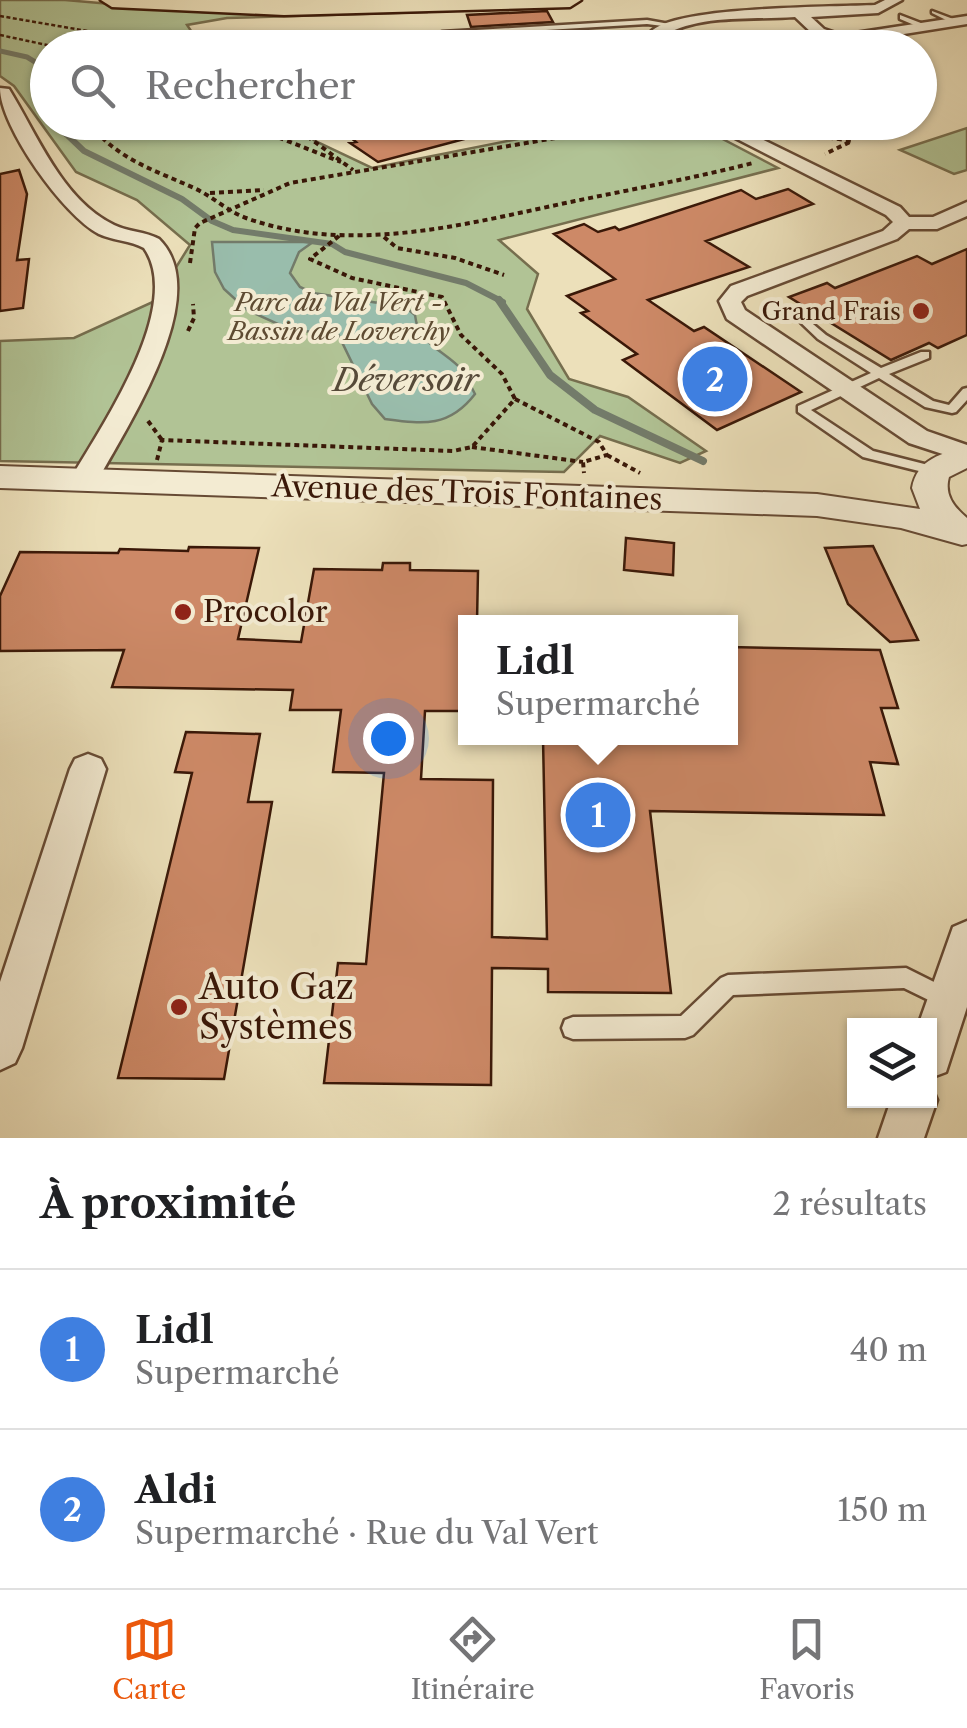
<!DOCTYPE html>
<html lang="fr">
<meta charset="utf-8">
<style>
body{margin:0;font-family:"Libre Caslon Text",serif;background:#f6f6f6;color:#202124}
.controls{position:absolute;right:30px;bottom:30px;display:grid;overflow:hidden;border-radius:0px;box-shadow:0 2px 8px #0004}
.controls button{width:90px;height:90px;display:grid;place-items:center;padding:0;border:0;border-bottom:2px solid #e0e0e0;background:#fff;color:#202124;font:50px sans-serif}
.you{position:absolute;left:388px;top:738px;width:35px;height:35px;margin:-25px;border:8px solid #fff;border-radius:50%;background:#1a73e8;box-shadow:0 0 0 15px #1a73e833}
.badge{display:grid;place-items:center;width:65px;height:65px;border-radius:50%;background:#ea580c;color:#fff;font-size:32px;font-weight:700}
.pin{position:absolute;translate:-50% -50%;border:5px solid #fff;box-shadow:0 2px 10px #0006}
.popup{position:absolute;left:458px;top:615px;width:280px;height:130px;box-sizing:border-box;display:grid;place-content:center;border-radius:0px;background:#fff;filter:drop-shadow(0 2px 8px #0005);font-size:32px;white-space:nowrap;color:#757577}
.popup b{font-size:38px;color:#202124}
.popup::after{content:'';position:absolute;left:50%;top:100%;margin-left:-20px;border:20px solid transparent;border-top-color:#fff}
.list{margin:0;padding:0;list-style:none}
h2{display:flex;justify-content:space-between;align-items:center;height:130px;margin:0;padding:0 40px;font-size:42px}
h2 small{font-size:32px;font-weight:400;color:#757577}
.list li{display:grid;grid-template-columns:65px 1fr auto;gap:30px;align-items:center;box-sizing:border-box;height:160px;padding:0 40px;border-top:2px solid #e0e0e0}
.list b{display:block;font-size:38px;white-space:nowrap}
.list p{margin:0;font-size:32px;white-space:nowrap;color:#757577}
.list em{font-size:32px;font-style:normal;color:#757577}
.icon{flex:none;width:55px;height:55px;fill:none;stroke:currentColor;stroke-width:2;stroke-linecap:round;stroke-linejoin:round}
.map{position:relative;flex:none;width:967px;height:1138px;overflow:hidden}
.search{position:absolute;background:#fff;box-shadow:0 2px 8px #0004;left:30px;right:30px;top:30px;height:110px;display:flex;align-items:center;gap:25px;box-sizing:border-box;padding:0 35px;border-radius:55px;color:#757577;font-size:38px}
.sheet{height:450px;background:#fff}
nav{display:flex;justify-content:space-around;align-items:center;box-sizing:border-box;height:140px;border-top:2px solid #e0e0e0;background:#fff;font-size:28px;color:#757577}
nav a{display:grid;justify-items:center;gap:5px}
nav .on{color:#ea580c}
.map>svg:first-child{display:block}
</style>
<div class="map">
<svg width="967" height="1138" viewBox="0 0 967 1138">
<rect width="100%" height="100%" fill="#ece0ba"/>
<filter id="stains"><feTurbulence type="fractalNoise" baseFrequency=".002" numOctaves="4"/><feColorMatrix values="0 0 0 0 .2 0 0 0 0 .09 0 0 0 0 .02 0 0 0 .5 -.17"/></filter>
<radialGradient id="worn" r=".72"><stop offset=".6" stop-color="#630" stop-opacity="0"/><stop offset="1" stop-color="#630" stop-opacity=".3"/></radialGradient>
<path fill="#b1c395" stroke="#766e4e" stroke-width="2.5" d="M0,0h65l138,12h225l-201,6 -40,7 15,22 -154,1v74l244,1 23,18 57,27 226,-45 25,4 69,-4 86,45 -279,72 39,34 -11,35 42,70 59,18 78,54 -26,12 -80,-27 -36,36 -564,-11v-120l74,-3 81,-37 35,-56 -53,-45 -61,-28 -62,-86 -14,-10z
M967,128v42l-13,4 -54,-24z"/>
<path fill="#99bdac" stroke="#737b6a" stroke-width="2.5" d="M212,242h101l-14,10 -9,21 10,14 13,6 92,14 10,8c3,30 31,36 48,56 5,7 8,16 12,23 -26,34 -52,30 -90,25l-13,-15 -34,-70 -47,-4 -44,-20 -23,-21 -9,-17z"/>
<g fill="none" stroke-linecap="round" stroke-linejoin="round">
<path stroke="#737b6a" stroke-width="5" d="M0,51l27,6 21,13
M53,122l12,12"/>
<path stroke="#737b6a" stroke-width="6" d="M63,131l21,20 98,48 30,22 21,9 99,14 13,8 121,31 37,19"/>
<path stroke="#737b6a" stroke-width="8" d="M499,300l51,75 45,35 108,51"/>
</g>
<path fill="#cd8967" stroke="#3a1808" stroke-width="2.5" d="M547,11l6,11 -82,5 -4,-12z
M560,33l5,8 -10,5 -76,2 -3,-10z
M333,122h41l17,12 44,-12h62l1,8 -120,32 -28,-19 6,-1z
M19,170l8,24 -10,66 12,-1 -6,49 -23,3v-137z
M788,189l25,15 -107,37 43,26 -101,33 46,31 10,-4 97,65 -84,38 -94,-70 14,-6 -56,-41 7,-2 -21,-15 48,-17 -61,-45 30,-10 14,8 17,-5 4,3 122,-40 15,9z
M967,249v86l-29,13 -9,-5 -38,17 -102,-63 38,-14 8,5 82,-32 15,8z
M626,538l48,5 -1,32 -49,-5z
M873,546l45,94 -28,2 -42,-38 -23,-56z
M189,547l70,1 -21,91 63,3 13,-73 68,1 1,-7h27v7l68,1 -1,51h-11v89h-41l-4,68 72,1 -1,157 55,2 -4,-201h187v-91l150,3 18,58h-17l17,56 -28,-2 14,53 -234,-4 21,182 -123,-1v-23l-56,-1 -1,117 -167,-2 14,-120 28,1 18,-191 -51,-1 8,-62h-51l3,-20 -181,-3 12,-37 -124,1v-55l20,-44 98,1 2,-4 68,2z
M186,732l74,2 -12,68h24l-48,277 -106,-1 74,-305 -17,-1z"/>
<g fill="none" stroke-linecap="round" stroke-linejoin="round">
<defs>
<path id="service" d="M932,11l29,11 -7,2 -22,-11z
M900,15l26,10 -7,2 -19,-8z
M647,20l28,5 -4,2 -24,-3 -201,12 5,12h-8l-5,-14 4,-2z
M654,41l-3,4 -63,3 3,-2z
M801,314l25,21 55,33 40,-16h8v6l-40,16 44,27 16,4 14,-16 4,-1v12l-11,12 -4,1 -27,-6 -46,-29 -68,32 62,41 67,17 2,3 -2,3 -5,1 -72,-18 -65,-45v-6l73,-33 -53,-34 -23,-22z
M906,968l46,23 4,7 -4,7 -7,3 -41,-20 -171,7 -40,40 -8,3 -112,1 -8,-3 -3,-8 3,-8 8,-3 108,-1 40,-38 7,-3z"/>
<path id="minor" d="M885,0h17l-24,13 -67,4 13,12 18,6 125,-19v8l-126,20 -27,-9 -19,-18c-42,3 -95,-3 -132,19l-3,12h-15c0,-3 3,-14 5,-15 19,-27 187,-26 225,-28z
M0,88l9,1c28,45 53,111 105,136 14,7 31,6 45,14 56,55 -32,187 -61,241l-4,6h-20l-4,-6c30,-52 115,-174 74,-232 -14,-8 -30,-7 -45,-14 -35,-18 -99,-107 -99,-146z
M704,122h23l173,85 9,10h24l34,-15v14l-30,13h-28l-12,10 -150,57 -6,6 4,8 182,121 40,14v17l-58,-19 -182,-124 -8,-18 12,-15 152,-55 10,-9 -7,-7z
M88,754l13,5 5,10 -84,279 -7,15 -15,7v-88l70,-213 5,-10z
M967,921v86l-21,65 -16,6v-52h-12l35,-99z
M930,1084l7,16 -13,38h-46l13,-38h39z"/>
<path id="tertiary" d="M967,447v21l-18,9c-5,18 5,30 18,41v26l-5,1 -61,-17 -84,-12 -817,-28v-22l817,28 103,15 -8,-21c5,-29 30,-35 55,-41z"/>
<path id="primary" d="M101,0h480l-11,7 -286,8 -172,-8z"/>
</defs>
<use href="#service" stroke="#664a34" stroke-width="5"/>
<use href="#minor" stroke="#664a34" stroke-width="5"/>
<use href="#tertiary" stroke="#664a34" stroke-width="4"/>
<use href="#primary" stroke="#3a1808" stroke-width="5"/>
<path stroke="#3a1808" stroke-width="2.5" stroke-dasharray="4 2.5" stroke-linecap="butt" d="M0,16l186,32
M0,35l61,13
M124,35l3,13
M89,122l9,12
M238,122l30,12
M287,122l16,12
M801,122l14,12
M576,134l100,-12"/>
<path stroke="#3a1808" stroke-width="4" stroke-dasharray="5 4" stroke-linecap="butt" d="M96,131c26,30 63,41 98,57 18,8 33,23 52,30 106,38 224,5 329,-17 59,-12 119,-23 178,-38
M262,131l79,31
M300,131l53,39
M812,131l6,5 34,5 -27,13
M210,193l54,-3
M384,237l13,11 58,10 49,17
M190,263l5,-35 5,-5 90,-40 307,-52
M188,331l6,-13 -1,-14
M515,399l84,43 8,13 -24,7 1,11
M148,421l14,19
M472,447l111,15
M607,455l33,18
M157,460l5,-20 291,11 19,-4 43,-48 -13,-25 -41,-39 -19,-38 -90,-19 -42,-19 29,-23"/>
<use href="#service" fill="#f3ebd2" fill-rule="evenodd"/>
<use href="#minor" fill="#f3ebd2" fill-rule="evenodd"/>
<use href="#tertiary" fill="#f3ebd2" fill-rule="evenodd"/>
<use href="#primary" fill="#ece0ba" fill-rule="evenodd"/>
</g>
<g fill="#8f2418" stroke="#f3ebd2" stroke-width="4">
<circle cx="921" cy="311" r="10"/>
<circle cx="183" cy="612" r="10"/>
<circle cx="179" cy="1007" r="10"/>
</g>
<g text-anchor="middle" stroke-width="8" stroke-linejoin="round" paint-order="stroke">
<g font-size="25" font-style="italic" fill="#5e4b32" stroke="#f3ebd2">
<text x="339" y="311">Parc du Val Vert -<tspan x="339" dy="29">Bassin de Loverchy</tspan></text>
</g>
<g font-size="25" fill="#3a1808" stroke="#f3ebd2" text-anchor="end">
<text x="901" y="320">Grand Frais</text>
</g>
<g font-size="30" fill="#3a1808" stroke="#f3ebd2">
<text transform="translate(467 493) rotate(2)" y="10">Avenue des Trois Fontaines</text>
</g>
<g font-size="30" fill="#3a1808" stroke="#f3ebd2" text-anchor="start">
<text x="203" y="622">Procolor</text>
</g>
<g font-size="32" font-style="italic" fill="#564a39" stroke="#f3ebd2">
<text x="406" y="391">Déversoir</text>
</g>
<g font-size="35" fill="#3a1808" stroke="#f3ebd2" text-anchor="start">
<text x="199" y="999">Auto Gaz<tspan x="199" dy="40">Systèmes</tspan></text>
</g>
</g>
<rect width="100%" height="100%" filter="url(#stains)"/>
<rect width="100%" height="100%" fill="url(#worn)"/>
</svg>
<div class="controls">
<button><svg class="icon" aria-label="layers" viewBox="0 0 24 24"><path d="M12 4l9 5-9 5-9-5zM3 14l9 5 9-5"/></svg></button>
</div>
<div class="you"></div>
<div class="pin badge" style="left:598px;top:815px;background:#3f7fe0">1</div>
<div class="popup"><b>Lidl</b>Supermarché</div>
<div class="pin badge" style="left:715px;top:379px;background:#3f7fe0">2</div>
<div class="search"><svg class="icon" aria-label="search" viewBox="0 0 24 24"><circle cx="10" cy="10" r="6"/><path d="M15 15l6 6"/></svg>Rechercher</div>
</div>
<section class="sheet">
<h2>À proximité<small>2 résultats</small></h2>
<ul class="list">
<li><span class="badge" style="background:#3f7fe0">1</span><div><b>Lidl</b><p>Supermarché</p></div><em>40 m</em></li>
<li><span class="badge" style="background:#3f7fe0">2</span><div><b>Aldi</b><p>Supermarché · Rue du Val Vert</p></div><em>150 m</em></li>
</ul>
</section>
<nav>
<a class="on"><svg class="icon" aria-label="map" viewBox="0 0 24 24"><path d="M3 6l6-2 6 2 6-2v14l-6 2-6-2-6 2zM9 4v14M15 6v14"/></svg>Carte</a>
<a><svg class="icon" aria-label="directions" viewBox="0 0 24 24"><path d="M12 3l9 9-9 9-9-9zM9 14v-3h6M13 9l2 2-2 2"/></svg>Itinéraire</a>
<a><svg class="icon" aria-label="saved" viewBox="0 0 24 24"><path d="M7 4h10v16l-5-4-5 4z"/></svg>Favoris</a>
</nav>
